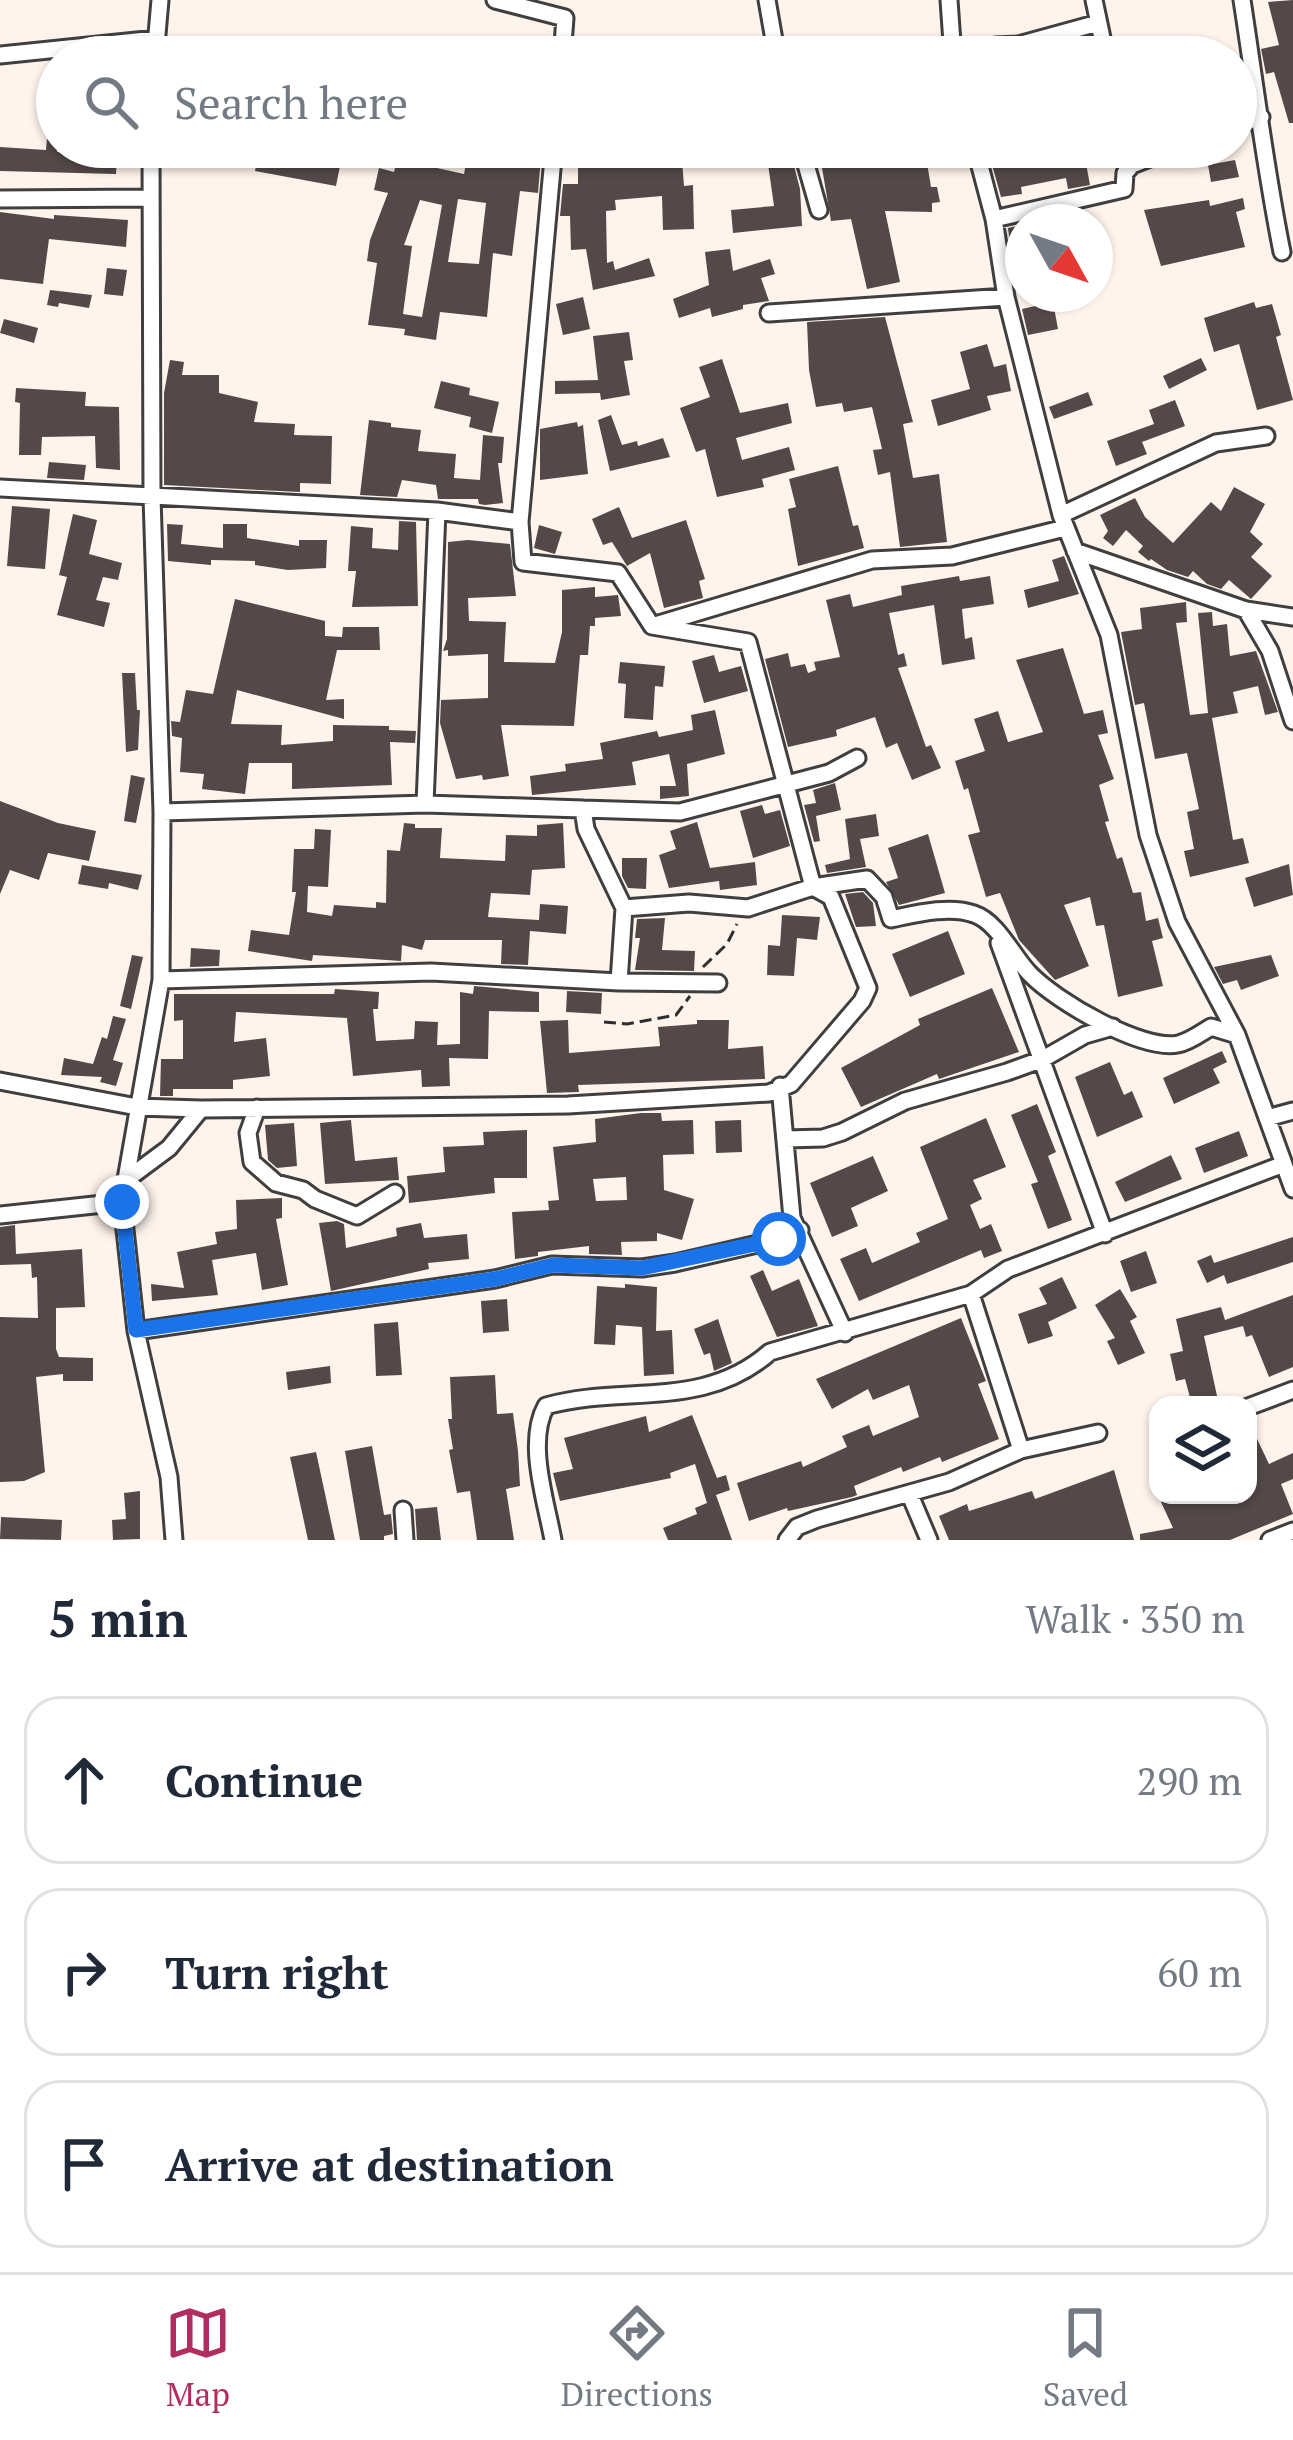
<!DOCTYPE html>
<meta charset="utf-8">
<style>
body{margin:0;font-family:"PT Serif",serif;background:#f6f6f7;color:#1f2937}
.controls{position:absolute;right:36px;bottom:36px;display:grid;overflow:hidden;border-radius:24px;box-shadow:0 3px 9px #0004}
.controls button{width:108px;height:108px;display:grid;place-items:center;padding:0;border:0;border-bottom:3px solid #e0e1e3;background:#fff;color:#1f2937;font:60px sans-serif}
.compass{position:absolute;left:1005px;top:204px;width:108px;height:108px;border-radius:50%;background:#fff;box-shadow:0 3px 9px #0004;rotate:130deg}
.stop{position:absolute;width:36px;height:36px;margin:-27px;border:9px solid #1a73e8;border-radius:50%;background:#fff}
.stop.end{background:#1a73e8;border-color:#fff;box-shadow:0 3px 12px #0008}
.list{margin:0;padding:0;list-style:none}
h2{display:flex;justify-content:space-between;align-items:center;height:156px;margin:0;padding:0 48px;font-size:51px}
h2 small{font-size:39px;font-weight:400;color:#747a83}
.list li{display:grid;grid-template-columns:78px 1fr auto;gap:36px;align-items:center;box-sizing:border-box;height:168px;margin:0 24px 24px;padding:0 24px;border:3px solid #e0e1e3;border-radius:36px}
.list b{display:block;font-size:45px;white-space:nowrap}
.list em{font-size:39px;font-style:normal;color:#747a83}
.icon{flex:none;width:66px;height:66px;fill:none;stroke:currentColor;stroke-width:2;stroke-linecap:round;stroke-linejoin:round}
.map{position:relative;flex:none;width:1293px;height:1540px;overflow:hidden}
.search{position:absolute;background:#fff;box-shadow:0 3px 9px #0004;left:36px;right:36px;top:36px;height:132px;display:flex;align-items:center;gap:30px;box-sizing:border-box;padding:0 42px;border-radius:66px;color:#747a83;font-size:45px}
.sheet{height:732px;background:#fff}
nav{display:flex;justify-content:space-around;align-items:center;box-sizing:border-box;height:168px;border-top:3px solid #e0e1e3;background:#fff;font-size:33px;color:#747a83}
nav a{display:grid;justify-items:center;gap:6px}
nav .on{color:#b22d5f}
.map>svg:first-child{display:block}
</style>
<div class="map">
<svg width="1293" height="1540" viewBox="0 0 1293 1540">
<rect width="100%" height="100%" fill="#fef4ec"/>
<path fill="#544949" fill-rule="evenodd" d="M1293,0v123h-4l-15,-51 -8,2 -5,-25 18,-4 -11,-43z
M48,127l9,1v24l60,2 -1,20 -116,-3v-24l46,3z
M260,147l81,14 -5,25 -81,-15z
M400,147h42l-5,21 27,6 5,-27h45l-2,6 29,4 -3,36 -18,-2 -8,65 -19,-3 -6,64 -47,-5 -4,28 -32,-5 1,-6 -37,-4 9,-62 -10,-2 3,-21 18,-47 -14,-3 5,-22 15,4zM458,199l28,4 -7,61 -31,-2zM420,200l22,5 -20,112 -19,-3 9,-68 -8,-1z
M578,147h103l3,39 9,-1 1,44 -31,1 -1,-34 -47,4 1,10 -10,1 1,52 6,-2 2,9 34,-12 6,18 -62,14 -7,-41 -15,1 -1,-34h-10l3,-32h15z
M727,147h60v16l6,-1 7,27 2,37 -69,7 -2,-23 43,-4 -7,-49 -38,5z
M871,147h49v11l6,-1 5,30h6l3,15 -8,1v9l-47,-1 15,71 -33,7 -16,-70 -20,2 -11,-65z
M987,147h96l7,38 -22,4 -2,-11 -45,9 1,7 -21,3z
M1235,160l4,17 -28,5 -3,-17z
M1243,198l2,11 -9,3 9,35 -84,19 -17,-56 65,-10 1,6z
M0,212l54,7v-4l74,5 -2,27 -77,-8 -6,45 -43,-5z
M1023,225v57l-7,2 -8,-56z
M730,249l3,22 37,-12 5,15 -14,4 8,23 -26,4v4l-31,8 -2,-9 -31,10 -6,-19 36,-14 -4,-33z
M107,268l20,2 -4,26 -19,-2z
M50,290l42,5 -3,13 -30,-5 -1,4 -11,-2z
M583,297l7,32 -27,6 -7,-31z
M1053,302l5,27 -30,6 -6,-26z
M1254,302l2,6 16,-4 9,31 -5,2 17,63 -36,10 -18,-66 -25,8 -10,-34z
M885,317l28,105 -10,2 10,54 26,-4 8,68 -47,5 -10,-75 -12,3 -5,-25 9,-1 -10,-42 -28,5 -2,-9 -26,4 -7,-37 -2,-48z
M4,319l34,9 -4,15 -34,-10z
M629,332l4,28 -9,1 6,34 -29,5 -1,-7 -45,1v-13l43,-1 -5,-44z
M987,344l7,23 12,-3 5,27 -24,5 4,14 -53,16 -7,-26 39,-11 -10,-37z
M1201,358l6,12 -38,19 -6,-13z
M722,359l18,54 48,-10 4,20 -56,15 6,22 47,-13 6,23 -33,9 2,8 -47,10 -12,-48 -9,3 -16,-44 30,-11 -11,-30z
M170,360l14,2 -2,13h37v18l39,9 -4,20 41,2 -1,11 38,1 -1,48 -31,-1v9l-136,-7v-92z
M441,381l29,7 -1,7 30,7 -7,31 -23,-6 2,-10 -37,-9z
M16,388l70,4 -1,14 34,1 1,63 -24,-2 -1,-32 -53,1 -1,18h-22l1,-52 -5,-1z
M1088,392l5,13 -39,14 -5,-12z
M1175,400l10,26 -43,16 5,12 -31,12 -9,-25 47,-17 -5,-14z
M611,415l11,30 15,-4 1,5 25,-8 7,19 -60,14 -12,-51z
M369,420l22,3v4l30,3 -3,21 38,3 -2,24 26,2 3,-45 21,2 -2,26h-4l5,40 -18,2 -6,-1 -1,-5h-40l-2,-14 -34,-5 -5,17 -37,-2z
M577,422l1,5 5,-2 5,49 -48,6v-51z
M49,462l37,3 -2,15 -37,-2z
M838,466l15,60 5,-1 6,23 -66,18 -10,-57 8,-2 -7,-28z
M1234,487l31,17 -15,28 13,12 -12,13 21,19 -21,23 -22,-19 -8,9 -14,-5 -14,-13 -5,6 -21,-7 -16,-11 -2,2 -11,-9 5,-6 -17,-16 -13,16 -10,-8 5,-7 -8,-16 35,-17 10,19 28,26 38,-41 10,9z
M12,506l38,3 -5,60 -38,-3z
M619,507l13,31 54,-18 19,59 -6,2 4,17 -39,10 -14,-55 -23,13 -15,-24 -9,3 -11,-26z
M73,514l24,6 -8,34 33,9 -4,17 -15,-3 -7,23 14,3 -6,24 -47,-12 10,-38 -8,-2 1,-4z
M399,521l17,1 2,84 -66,1 4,-36h-8l3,-45 22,2 -1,20 26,2z
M167,524l16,1 -2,19 42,4v-24h24v14l52,8v-6h28l-1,28 -38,2 -33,-5v-4l-44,-1v5l-43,-4z
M539,525l23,7 -7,22 -21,-6z
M468,540l42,4 6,52 -48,2 1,23 37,1 -2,40 51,1 7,-31v-42l33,-3v10l23,-2 3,21 -26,2v8h-5l-2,29h-8l-6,71 -73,-1 8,51 -26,4 -1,-5 -26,4 -16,-56 1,-23 47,-2v-44l-40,2v-6l-5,1 4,-12 1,-97z
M1064,556l15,38 -51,14 -4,-18 35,-9 -7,-21z
M959,576l1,5 30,-5 4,28 -32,5 3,30 7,-2 3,22 -33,6 -8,-60 -45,8 9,42 6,-2 3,13 -9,2 28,79 5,-2 10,23 -29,12 -15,-37 -11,5 -11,-31 -39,13 1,6 -49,11 -23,-88 23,-6 3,14 14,-3 3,9 8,-3 -2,-8 26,-5 -14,-57 24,-6 3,13 49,-12 -1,-9z
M235,599l90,22v15l17,1 1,-10h36l1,23h-43l-11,50 18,-1v20l-107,-29 -6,34 51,1 -1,20 52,-4v-16l56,1v4l27,1 -1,12 -25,-1 2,43 -100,4v-26h-43l-4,31 -43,-5 2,-15 -24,-2 2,-34 -10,-2 -1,-15 9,1 6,-32 27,4z
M1186,602l1,20 -11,1 14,92 18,-2 -10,-100 14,-1 1,14 14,-2 3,32 26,-5 22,61 -13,3 -7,-29 -25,6 5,21 -26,5 21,122 10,-2 6,25 -59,14 -6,-26 10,-2 -7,-37 12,-3 -12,-56 -32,6 -11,-56 -9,2 -14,-73 21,-3 -2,-21z
M1063,648l21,66 19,-4 5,23 -10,2 16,44 -15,6 10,36 -4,1 12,37 5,-2 11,36 8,-1 5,29 12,-3 5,20 -11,3 11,45 -45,11 -14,-72 -8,1 -6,-29 -26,8 25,61 -34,14 -36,-40 -19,-47 -14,4 -18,-62 12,-3 -12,-44 -4,2 -9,-29 30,-10 -11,-32 24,-8 10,31 35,-10 -27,-72z
M714,655l5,17 22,-6 7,25 -44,12 -12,-42z
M620,662l45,4 -2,21 -8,-1 -2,34 -29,-2 2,-34 -8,-1z
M122,673h13l2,37h3l-2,40 -12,2z
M715,710l10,44 -38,10 2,32 -29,3v-13h16l-7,-32 -37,8 4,23 -104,10 -2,-19 36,-5 -1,-7 38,-5 -3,-16 57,-12 2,6 34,-7 -2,-15z
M131,775l14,3 -9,45 -12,-2z
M835,783l6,27 -25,6 4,25 -6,1 -10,-37 12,-2 -3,-13z
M0,801l58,22 38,8 -7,30 -41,-8 -9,27 -29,-10 -10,24z
M762,805l3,9 15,-4 10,36 -37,12 -13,-47z
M876,814l3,22 -19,3 6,28 -39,6 -2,-8 25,-6 -5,-40z
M697,822l13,46 45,-6 2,23 -37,5 -1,-9 -50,7 -10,-33 17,-6 -6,-18z
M404,823l11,1v4h27l-2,30 65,3 1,-26 31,1v-11l26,-2 2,45 -33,2 -2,25 -39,-2 -3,24 51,3 1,-16 28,2 -2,28 -36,-3 -2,34 -27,-1 1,-24h-77l-3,10 -20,-5 -1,16 -88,-6 -1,6 -64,-10 3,-21 38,5 7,-43h-4l2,-43h20l1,-20 16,1 -3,57 -20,-1 -1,26 25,4 2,-11 42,3v-6l10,1 1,-53 13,1z
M928,834l17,59 -46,12 -13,-23 12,-4 -10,-30z
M622,858h25l-1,31 -18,-1 -6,-12z
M1289,864l4,31 -39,12 -9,-29z
M82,865l60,10 -4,15 -29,-7 -1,6 -30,-5z
M863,892l10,11 3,23 -20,1 -11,-33z
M782,915l38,2 -3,23 -20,-2 -3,38 -27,-1 1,-30 12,1z
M665,918l-3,32 33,1 -1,20 -59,-1 5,-32h-5l2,-19z
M948,931l17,43 -55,23 -18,-43z
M191,948l29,2 -1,16 -29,1z
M132,955l11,2 -12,52 -11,-3z
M1271,955l8,21 -38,14 -4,-10 -14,4 -9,-17z
M474,986l65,6v20l-50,-1 -1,48 -39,-1 1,28 -28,1 -1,-17 -68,6 -6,-58 -111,-6 -2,30 32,-4 4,38 -37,4v9h-60v7h-13l1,-37h22v-39l-9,1v-27h160l1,-5 44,3 -1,17h-5l3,32 38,-2 1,-18 23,1 -1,23 23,-1v-52l13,2z
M992,988l27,64 -80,27 -2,-5 -76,33 -20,-39 79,-43 -2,-6z
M567,991l35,2 -1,21 -35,-2z
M113,1016l13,3 -13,41 10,3 -7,23 -16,-4 2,-5 -41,-2 3,-17 29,6 9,-27 5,2z
M568,1020l1,33 91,-7 -2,-19 39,-3v-4h32l-1,29 35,-3 2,33 -187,6 1,7 -32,1 -7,-72z
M1222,1051l5,11 -14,7 7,14 -46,21 -11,-26z
M1110,1062l14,33 8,-4 11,26 -46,20 -22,-60z
M1037,1104l19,48 -8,4 24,64 -24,9 -17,-45 7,-2 -27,-67z
M641,1113h20l1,8 31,-1 1,34 -31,1 1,35 30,9 -12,41 -25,-7v8l-36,1 1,13 -33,-1v-8l-51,6v4l-23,3 -3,-47 37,-2 -1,-9 11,-1 -6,-53 43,-5 -1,-23zM626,1177l1,23 -31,1 -3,-22z
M986,1118l20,49 -33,13 9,19 -12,6 10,24 11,-5 11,27 -18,7 -3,-8 -122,51 -19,-42 26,-11 6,15 48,-21 -4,-9 32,-14 -28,-72z
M351,1120l4,41 42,-4 2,23 -74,4 -5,-61z
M741,1120l1,32 -26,1 -1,-32z
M294,1123l3,43 -20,2 -9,-8 -3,-35z
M527,1130v48h-33l1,15 -86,10 -2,-27 38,-4 -2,-25 41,-2 -1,-13z
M1239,1131l9,25 -44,17 -9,-25z
M1171,1155l11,24 -57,23 -10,-20z
M873,1156l15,35 -37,17 7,18 -26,11 -22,-54z
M282,1198v20l-6,1 12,66 -26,5 -6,-37 -44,7 6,35 -66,6 -1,-17 33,4 -7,-36 40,-8 -2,-12 22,-3 -1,-29z
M337,1221l7,3 2,24 51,-12 -1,-8 25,-5 3,15 43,-4 2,25 -41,4 1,6 -98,22 -12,-68z
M15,1225l1,29 66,-5 3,58 -29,1v41l3,8 34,1v23h-30v-7l-27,3 9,95 -21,9 -24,1v-165l38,1 -1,-41 -5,1 -1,-14 -31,1v-38z
M1293,1237v25l-66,22 -3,-9 -17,8 -10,-22 14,-6 3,8z
M1146,1251l11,32 -26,9 -11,-31z
M763,1270l9,21 27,-12 19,47 -41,11 -27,-61z
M1062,1277l15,31 -29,14 5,14 -25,8 -10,-30 29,-10 -8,-16z
M625,1284l32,3 -1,44 16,-1 2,44 -30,2 -2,-49 -26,-2 -1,20 -21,-1 3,-58 28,2z
M1120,1289l17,28 -7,4 15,32 -27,12 -11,-24 8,-3 -20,-33z
M1293,1295v72l-24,10 -17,-42 -6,2 -3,-11 -39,10 15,69h-27l-7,-26 -9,2 -6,-27 13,-3 -7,-32 45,-12 4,13z
M507,1299l2,32 -26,2 -2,-32z
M961,1318l25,63 -8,3 21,55 -57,23 -2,-5 -37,15 -2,-5 -47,19 3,9 -5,2 -64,14 -1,-3 -38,13 -12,-38 64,-22 2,6 44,-20 -5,-11 27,-11 4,11 46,-19 -10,-32 -36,15 -5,-11 -36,20 -16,-30z
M718,1319l14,44 -18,8 -4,-18 -6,2 -10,-26z
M398,1322l4,53 -26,1 -2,-52z
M330,1366l1,17 -43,7 -2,-18z
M495,1375l2,39 16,-1 5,38 2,35 -14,3 8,51h-37l-7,-49 -13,2 -8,-43 4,-1 -5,-30h4l-2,-42z
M692,1415l25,63 9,-3 4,15 -14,5 16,45h-64l-5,-12 34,-14 -2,-6 12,-5 -12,-39 -25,9 1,5 -111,23 -7,-28 20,-4 -9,-31 82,-22 3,16z
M1248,1420l21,44 24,-11v26l-12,5 12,30 -63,26h-90v-6l33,-6 -12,-26 16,-7h71z
M372,1446l12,69 7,-1 2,20 -9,2v4h-24l-15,-89z
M316,1452l19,88h-27l-18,-83z
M1114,1470l20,70h-185l-10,-24 28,-12 2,7 63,-20 3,8z
M140,1491v48l-27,1 -1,-20 14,-1 -2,-26z
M437,1507l4,33h-24l-2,-31z
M1,1517l61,3 -1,20 -61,-1z"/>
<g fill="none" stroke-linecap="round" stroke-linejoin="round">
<defs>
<path id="minor" d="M495,0l70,18 -3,39
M767,0l10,57
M949,0l4,57
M1094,0l12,57
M1242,0c13,84 23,168 40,252
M0,55l156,-16
M155,57l5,-57
M975,57l20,-11 23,-1 80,-22
M1236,125l25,-8
M151,147l1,350 10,315 -1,168 -39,222 14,129 33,146 5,63
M554,147l-34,375 3,40 95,11 34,53 220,-66 80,-4 113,-28
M801,147l18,63
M975,147l19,72 12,78 55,218 48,120 39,200 29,87 60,113 56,154
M0,199l148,-1
M994,219l130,-30 1,-16 7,-8 46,-18
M769,313l237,-16
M0,488l437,23 83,11
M1061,515l155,-72 50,-7
M1075,551l171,59 47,7
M1246,610l24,41 23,70
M425,804l12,-293
M583,809l97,3 149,-39 28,-15
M624,908l65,-5 59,5 65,-21 54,-8 17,18 7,22c24,-5 58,-14 83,-5 24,8 39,43 56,60 26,27 111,77 148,70 11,-2 23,-11 33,-17l26,8
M999,943l106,291
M161,980l270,-8 188,10 5,-74 -38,-79 -3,-20 -158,-5 -263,8
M619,982l99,1
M0,1081l137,26 64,2 367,-4 201,-12 22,-9 71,-83 6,-13 -37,-91 -18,-10 -65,-245 -96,-16
M780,1086l12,132 53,115
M257,1108l-9,25 4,29 24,21 27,7 12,9 42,17 38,-23
M1267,1118l26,-7
M786,1139l37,-1 19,-6 63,-31 102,-29 36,-13 42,-24 28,-8
M126,1180l43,-32 32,-39
M0,1215l122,-13
M136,1331l359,-52 57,-14 90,3 33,-5 104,-24 21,-9
M1248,1407l45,-17
M1021,1450l77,-17
M910,1495l19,45
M403,1510l2,30
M553,1540c-7,-39 -27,-98 -7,-134 77,-22 157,5 224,-54l201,-58 37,-25 276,-105
M787,1540l10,-13 20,-8 132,-37 72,-32 -50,-156
M1270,1540l23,-9"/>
</defs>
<use href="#minor" stroke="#3f3f3f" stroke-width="21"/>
<path stroke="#2e2e2e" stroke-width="3" stroke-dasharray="12 6" stroke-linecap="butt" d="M703,967l24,-23 10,-20
M604,1022l23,2 49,-9 14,-19"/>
<use href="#minor" stroke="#fff" stroke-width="15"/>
</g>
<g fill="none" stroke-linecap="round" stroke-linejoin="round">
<path stroke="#1a73e8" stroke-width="15" d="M122,1202l14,128 359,-51 58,-14 89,3 137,-29"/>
</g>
</svg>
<div class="controls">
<button><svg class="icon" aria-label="layers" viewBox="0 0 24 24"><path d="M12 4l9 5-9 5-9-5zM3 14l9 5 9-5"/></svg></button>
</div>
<svg class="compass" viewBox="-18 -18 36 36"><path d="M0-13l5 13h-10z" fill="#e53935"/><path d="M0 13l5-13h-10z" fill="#747a83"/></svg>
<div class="stop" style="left:779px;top:1239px"></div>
<div class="stop end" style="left:122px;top:1202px"></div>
<div class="search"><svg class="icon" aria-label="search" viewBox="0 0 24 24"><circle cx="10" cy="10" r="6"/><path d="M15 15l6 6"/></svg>Search here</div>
</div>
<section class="sheet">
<h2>5 min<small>Walk · 350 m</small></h2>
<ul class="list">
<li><svg class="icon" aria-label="ahead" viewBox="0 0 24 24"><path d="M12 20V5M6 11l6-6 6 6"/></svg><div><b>Continue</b></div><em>290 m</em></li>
<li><svg class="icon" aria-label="right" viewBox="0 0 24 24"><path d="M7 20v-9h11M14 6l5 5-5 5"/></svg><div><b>Turn right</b></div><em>60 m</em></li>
<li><svg class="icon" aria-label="arrive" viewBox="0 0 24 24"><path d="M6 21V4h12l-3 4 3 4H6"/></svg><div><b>Arrive at destination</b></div></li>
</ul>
</section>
<nav>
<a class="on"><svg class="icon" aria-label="map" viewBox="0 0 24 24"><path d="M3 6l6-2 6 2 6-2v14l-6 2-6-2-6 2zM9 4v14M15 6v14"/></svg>Map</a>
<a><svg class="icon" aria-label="directions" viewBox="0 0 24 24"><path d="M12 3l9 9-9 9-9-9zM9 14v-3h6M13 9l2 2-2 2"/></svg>Directions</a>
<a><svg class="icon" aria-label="saved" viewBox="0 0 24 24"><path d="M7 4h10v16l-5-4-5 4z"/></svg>Saved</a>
</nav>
